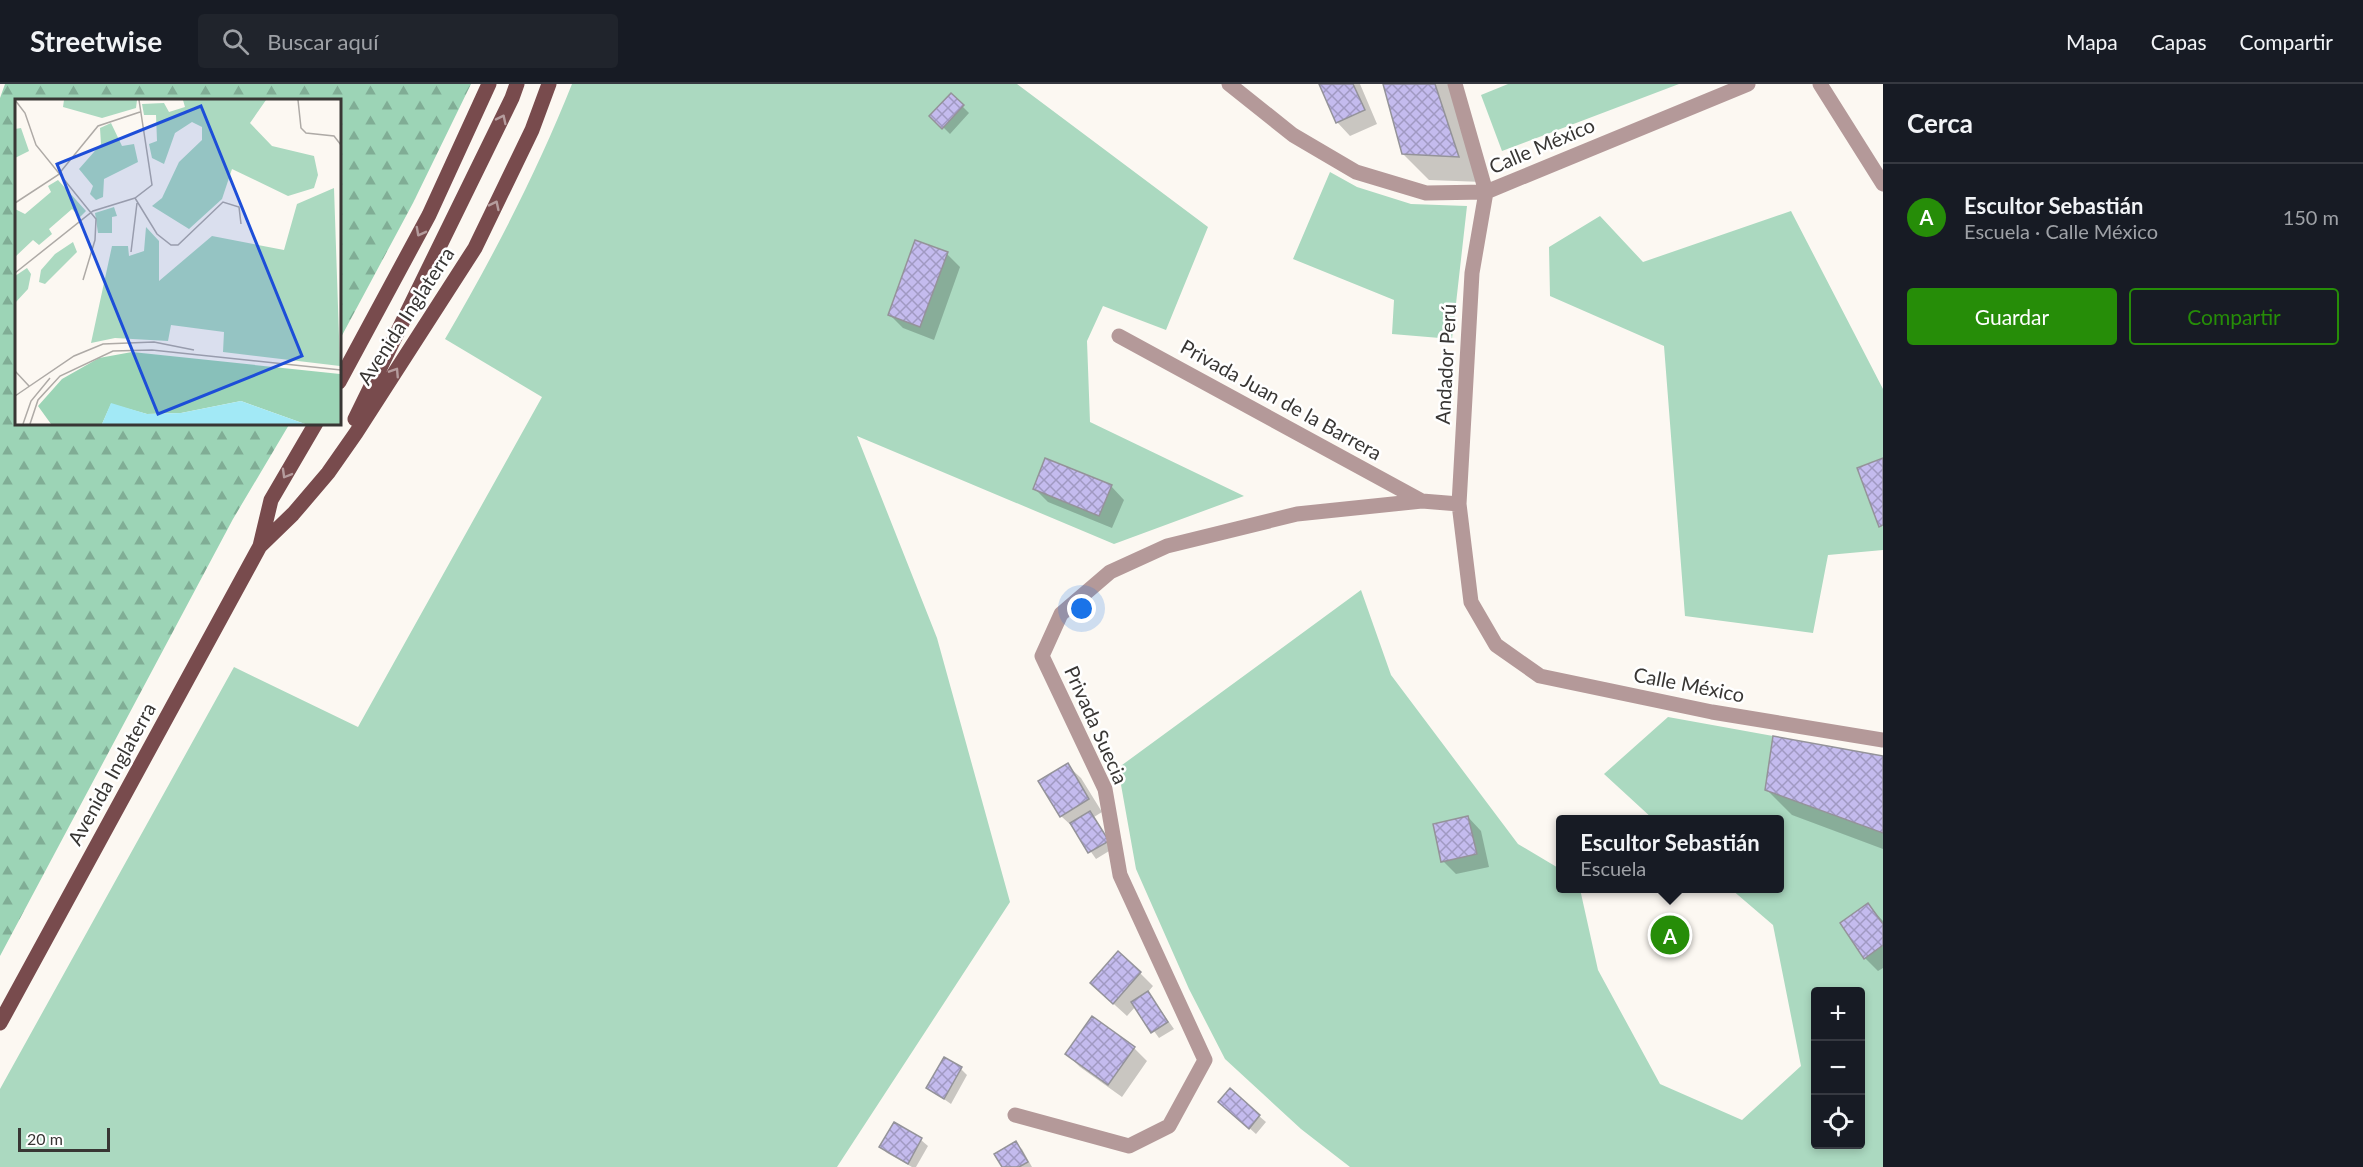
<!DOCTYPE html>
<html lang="es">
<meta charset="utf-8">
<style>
body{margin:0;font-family:Lato,sans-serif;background:#20242c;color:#f1f3f6}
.controls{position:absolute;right:18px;bottom:18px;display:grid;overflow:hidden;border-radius:6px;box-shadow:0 3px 9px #0003}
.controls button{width:54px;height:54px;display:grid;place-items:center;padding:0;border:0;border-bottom:2px solid #363941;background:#171b24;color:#f1f3f6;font:30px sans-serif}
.scale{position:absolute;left:18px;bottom:15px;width:92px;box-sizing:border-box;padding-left:6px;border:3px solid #383634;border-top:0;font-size:16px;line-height:21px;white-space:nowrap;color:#383634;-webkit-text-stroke:4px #fff;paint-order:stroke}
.you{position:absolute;left:1082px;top:525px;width:21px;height:21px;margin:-15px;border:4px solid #fff;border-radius:50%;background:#1a73e8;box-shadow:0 0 0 9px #1a73e833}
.badge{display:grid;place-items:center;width:39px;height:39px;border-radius:50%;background:#268d08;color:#fff;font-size:20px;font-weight:700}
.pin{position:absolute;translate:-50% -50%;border:3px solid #fff;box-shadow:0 2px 6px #0006}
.popup{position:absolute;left:1556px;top:731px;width:228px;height:78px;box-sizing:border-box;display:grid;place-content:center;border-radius:6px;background:#171b24;filter:drop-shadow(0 2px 4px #0005);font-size:20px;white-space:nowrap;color:#9ea1a6}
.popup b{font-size:22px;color:#f1f3f6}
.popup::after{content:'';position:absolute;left:50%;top:100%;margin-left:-12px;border:12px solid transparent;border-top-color:#171b24}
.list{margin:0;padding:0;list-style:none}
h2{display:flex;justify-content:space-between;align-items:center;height:78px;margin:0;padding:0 24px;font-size:26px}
h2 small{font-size:20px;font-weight:400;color:#9ea1a6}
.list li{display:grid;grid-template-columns:39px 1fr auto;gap:18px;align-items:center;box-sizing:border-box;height:108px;padding:0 24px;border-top:2px solid #363941}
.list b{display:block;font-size:22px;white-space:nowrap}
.list p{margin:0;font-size:20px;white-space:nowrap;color:#9ea1a6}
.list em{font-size:20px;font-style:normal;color:#9ea1a6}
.actions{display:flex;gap:12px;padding:18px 24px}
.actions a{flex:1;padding:14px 0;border:2px solid #268d08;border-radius:6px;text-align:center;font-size:21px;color:#268d08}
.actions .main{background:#268d08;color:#fff}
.icon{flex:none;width:33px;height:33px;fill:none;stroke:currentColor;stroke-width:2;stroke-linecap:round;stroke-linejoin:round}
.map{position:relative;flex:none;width:1883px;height:1083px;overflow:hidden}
header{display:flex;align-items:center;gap:36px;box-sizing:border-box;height:84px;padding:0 30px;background:#171b24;border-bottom:2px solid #363941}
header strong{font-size:28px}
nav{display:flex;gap:33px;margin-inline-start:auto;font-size:21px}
.search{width:420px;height:54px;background:#20242c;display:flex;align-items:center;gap:15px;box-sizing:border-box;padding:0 21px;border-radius:6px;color:#9ea1a6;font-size:22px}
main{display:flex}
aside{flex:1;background:#171b24}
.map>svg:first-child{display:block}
</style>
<header>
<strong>Streetwise</strong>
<div class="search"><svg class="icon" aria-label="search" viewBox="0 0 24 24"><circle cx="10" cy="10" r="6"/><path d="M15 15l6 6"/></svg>Buscar aquí</div>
<nav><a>Mapa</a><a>Capas</a><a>Compartir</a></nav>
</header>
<main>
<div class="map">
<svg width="1883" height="1083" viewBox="0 0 1883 1083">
<defs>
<pattern id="forest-firs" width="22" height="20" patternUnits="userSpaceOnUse" patternTransform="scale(1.5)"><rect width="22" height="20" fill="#9cd4b6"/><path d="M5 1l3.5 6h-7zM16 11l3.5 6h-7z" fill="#80ad95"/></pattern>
<pattern id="building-cross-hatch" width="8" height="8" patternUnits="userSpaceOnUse" patternTransform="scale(1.5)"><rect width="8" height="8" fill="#c4bbee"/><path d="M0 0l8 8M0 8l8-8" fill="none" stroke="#a099c2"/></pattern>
</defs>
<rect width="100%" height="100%" fill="#fcf8f2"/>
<path fill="#abd9c0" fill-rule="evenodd" d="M572,0h445l191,143 -42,103 -63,-24 -16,35 3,81 154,74 -130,48 -257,-108 80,202 73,264 -173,265h-837v-78l234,-422 124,60 184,-330 -97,-58c48,-82 92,-167 127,-255z
M1508,0h171l-177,67 -21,-56z
M1330,88l27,15 54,17 56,2 -15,133 -60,-5 2,-34 -101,-41z
M1791,127l92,178v161l-55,5 -15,78 -128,-17 -21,-270 -114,-50 -1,-49 51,-31 43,46z
M1361,506l30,85 127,169 42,25v19l20,1 18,81 62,114 82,36 59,-54 -28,-141 -42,-36 49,-1v-68l-127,-1 -49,-45 64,-57 105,19 -8,54 118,43v334h-533l-49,-38 -76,-70 -36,-70 -53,-120 -18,-101zM1816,908h44v152h-44z"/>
<path fill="url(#forest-firs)" d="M5,0h466l-58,119 -74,138v-241h-323v323h274l-57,96 -233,437v-858z"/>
<path fill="#0003" d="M1320,0h40l17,40 -27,12 -13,-14z
M1384,0h67l32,98 -54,-2 -26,-26z
M951,11l18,18 -19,21 -18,-18z
M947,170l13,13 -26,73 -31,-12 -13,-13z
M1111,402l13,14 -12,28 -64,-26 -13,-13z
M1883,673v92l-91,-34 -26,-26z
M1067,681l14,13 21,34 -8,5 20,31 -18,11 -21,-30 -14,-13z
M1468,733l13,14 8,36 -33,7 -13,-13z
M1868,821l15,16v47l-5,3 -13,-13z
M1140,889l13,13 -5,6 26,37 -15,9 -23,-32 -9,10 -22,-20z
M1134,964l13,13 -25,36 -42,-30 -13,-13z
M961,985l6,6 -16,29 -23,-16z
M1230,1007l36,31 -10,12 -29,-26z
M894,1040l27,16 7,6 -12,21h-4l-25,-14 -6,-6z
M1015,1059l7,6 10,18h-29z"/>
<path fill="url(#building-cross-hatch)" stroke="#949399" stroke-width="1.5" d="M1319,0h34l12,26 -29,13z
M1383,0h52l24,73 -57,-3z
M951,9l13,12 -22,24 -13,-13z
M915,156l33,12 -28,75 -32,-12z
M1045,374l67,27 -13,31 -66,-27z
M1883,374v67l-4,2 -22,-59z
M1773,652l110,20v77l-118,-43z
M1068,679l21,36 -29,18 -22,-36z
M1090,727l19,30 -21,12 -18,-30z
M1468,732l9,38 -36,8 -8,-38z
M1868,819l15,21v21l-19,14 -24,-36z
M1118,867l23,21 -28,32 -23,-21z
M1148,907l20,31 -17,11 -20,-31z
M1092,932l43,31 -27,38 -43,-31z
M944,973l18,10 -18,32 -18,-11z
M1230,1004l30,27 -11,14 -31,-27z
M894,1038l28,16 -14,26 -29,-17z
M1016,1057l12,21 -9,5h-17l-8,-13z"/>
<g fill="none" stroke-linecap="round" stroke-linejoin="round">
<path stroke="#b49999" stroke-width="15" d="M1229,0l64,51 63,37 70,21 60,-1 262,-108
M1455,0l31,108 -14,81 -13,231 12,98 25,43 44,31 172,36 171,28
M1820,0l63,100
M1119,252l303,165
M1015,1031l114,31 40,-20 36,-66 -85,-185 -15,-86 -63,-133 19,-42 49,-42 57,-26 130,-32 125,-13 37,3"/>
<path stroke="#784b4d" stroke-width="15" d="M339,298l90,-167 60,-131
M355,335l157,-321 5,-14
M260,462l33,-32 35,-41 28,-40 119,-185 57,-118 17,-46
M0,939l260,-477 11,-46 45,-77"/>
</g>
<defs><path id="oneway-chevron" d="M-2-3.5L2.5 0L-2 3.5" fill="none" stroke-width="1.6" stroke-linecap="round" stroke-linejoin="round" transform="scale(1.5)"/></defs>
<g stroke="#b59c9d">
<use href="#oneway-chevron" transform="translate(502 35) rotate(-64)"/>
<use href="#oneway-chevron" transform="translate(495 121) rotate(-64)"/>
<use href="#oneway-chevron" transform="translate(420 148) rotate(118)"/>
<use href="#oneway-chevron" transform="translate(395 288) rotate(-57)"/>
<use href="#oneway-chevron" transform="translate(286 390) rotate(120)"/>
</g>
<g text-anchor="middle" stroke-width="5" stroke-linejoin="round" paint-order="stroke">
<g font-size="20" fill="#383634" stroke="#fff">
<text transform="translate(1542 62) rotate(-23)" y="7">Calle México</text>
<text transform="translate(406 232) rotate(-57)" y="7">Avenida Inglaterra</text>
<text transform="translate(1446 280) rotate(-87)" y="7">Andador Perú</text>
<text transform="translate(1281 316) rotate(29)" y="7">Privada Juan de la Barrera</text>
<text transform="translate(1689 601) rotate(11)" y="7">Calle México</text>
<text transform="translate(1096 641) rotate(66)" y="7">Privada Suecia</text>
<text transform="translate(112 690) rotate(-61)" y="7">Avenida Inglaterra</text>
</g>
</g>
<g transform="translate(15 15)">
<rect width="326" height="326" fill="#fcf8f2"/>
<path d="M49,1h73l-1,8 -34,10 -39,-11zM168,1h83l-16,23 22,23 42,10 4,19 -4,13 -26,8 -56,-27 -10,30 -33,30 -37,-23 10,-8 17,-36 23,-22v-13l-10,-5 -17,11 -11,31 -12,-6 -3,-14 8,-3 -1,-26h-12l-2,-11 22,-1 5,9 16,-5zM96,24l11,23 12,-2 4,18 -34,17 -1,18 -7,3 -6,-6 3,-8 -14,-17 22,-25 -1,-16zM6,29l8,23 -14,7v-29zM43,81l28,31 -6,6 -8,-8 -23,20 3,5 -13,11 -6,-5 -18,17v-48l10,5 26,-22 -3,-6zM319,89l6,178 -117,-14 1,-20 -53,-7 -3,16 -53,-3 -24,5 21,-97h16l1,10 15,-5 2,-24 13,14v40l53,-45 72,14 13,-46zM99,108l3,9 -5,1v16h-14l-3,-20zM58,143l4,10 -32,32 -6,-2 2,-12 14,-16zM12,169l4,6 -3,15 -13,14v-27z" fill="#abd9c0"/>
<path d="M117,253l208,22v50h-35l-64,-23 -60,12 -34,1 -36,-10 -9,20h-51l-13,-18 24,-27 37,-21z" fill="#9cd4b6"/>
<path d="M226,302l64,23h-203l9,-21 36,11 34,-1z" fill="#a2e9f6"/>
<path fill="none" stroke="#aeaaa6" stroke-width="1.5" d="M0,1l10,13 11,32 60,74 -1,21 -12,40M283,1l3,28 5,5 28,3 7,9M120,99l22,36 14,11h7l45,-43 16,5 2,17M0,104l43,-28 40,-49 42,-14M116,153l6,-49M0,174l78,-62 42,-13 17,-13 -13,-85M0,272l14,15M0,297l59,-40 29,-12 51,-2 40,8M8,325l8,-23 19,-23M15,325l8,-24 22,-24 53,-25 39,-1 189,20"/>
<path fill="#1d4ed8" fill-opacity="0.15" stroke="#1d4ed8" stroke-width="3" d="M186,7l101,250 -144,58 -101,-250z"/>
<rect width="326" height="326" fill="none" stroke="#383634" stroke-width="3"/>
</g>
</svg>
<div class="controls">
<button>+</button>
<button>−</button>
<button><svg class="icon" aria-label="locate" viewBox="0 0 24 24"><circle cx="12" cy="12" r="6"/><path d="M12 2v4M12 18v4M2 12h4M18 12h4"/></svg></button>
</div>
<div class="scale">20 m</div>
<div class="you"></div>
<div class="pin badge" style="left:1670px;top:851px">A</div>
<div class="popup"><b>Escultor Sebastián</b>Escuela</div>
</div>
<aside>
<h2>Cerca<small></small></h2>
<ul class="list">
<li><span class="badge">A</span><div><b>Escultor Sebastián</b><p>Escuela · Calle México</p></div><em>150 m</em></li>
</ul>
<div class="actions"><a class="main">Guardar</a><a>Compartir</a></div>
</aside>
</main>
